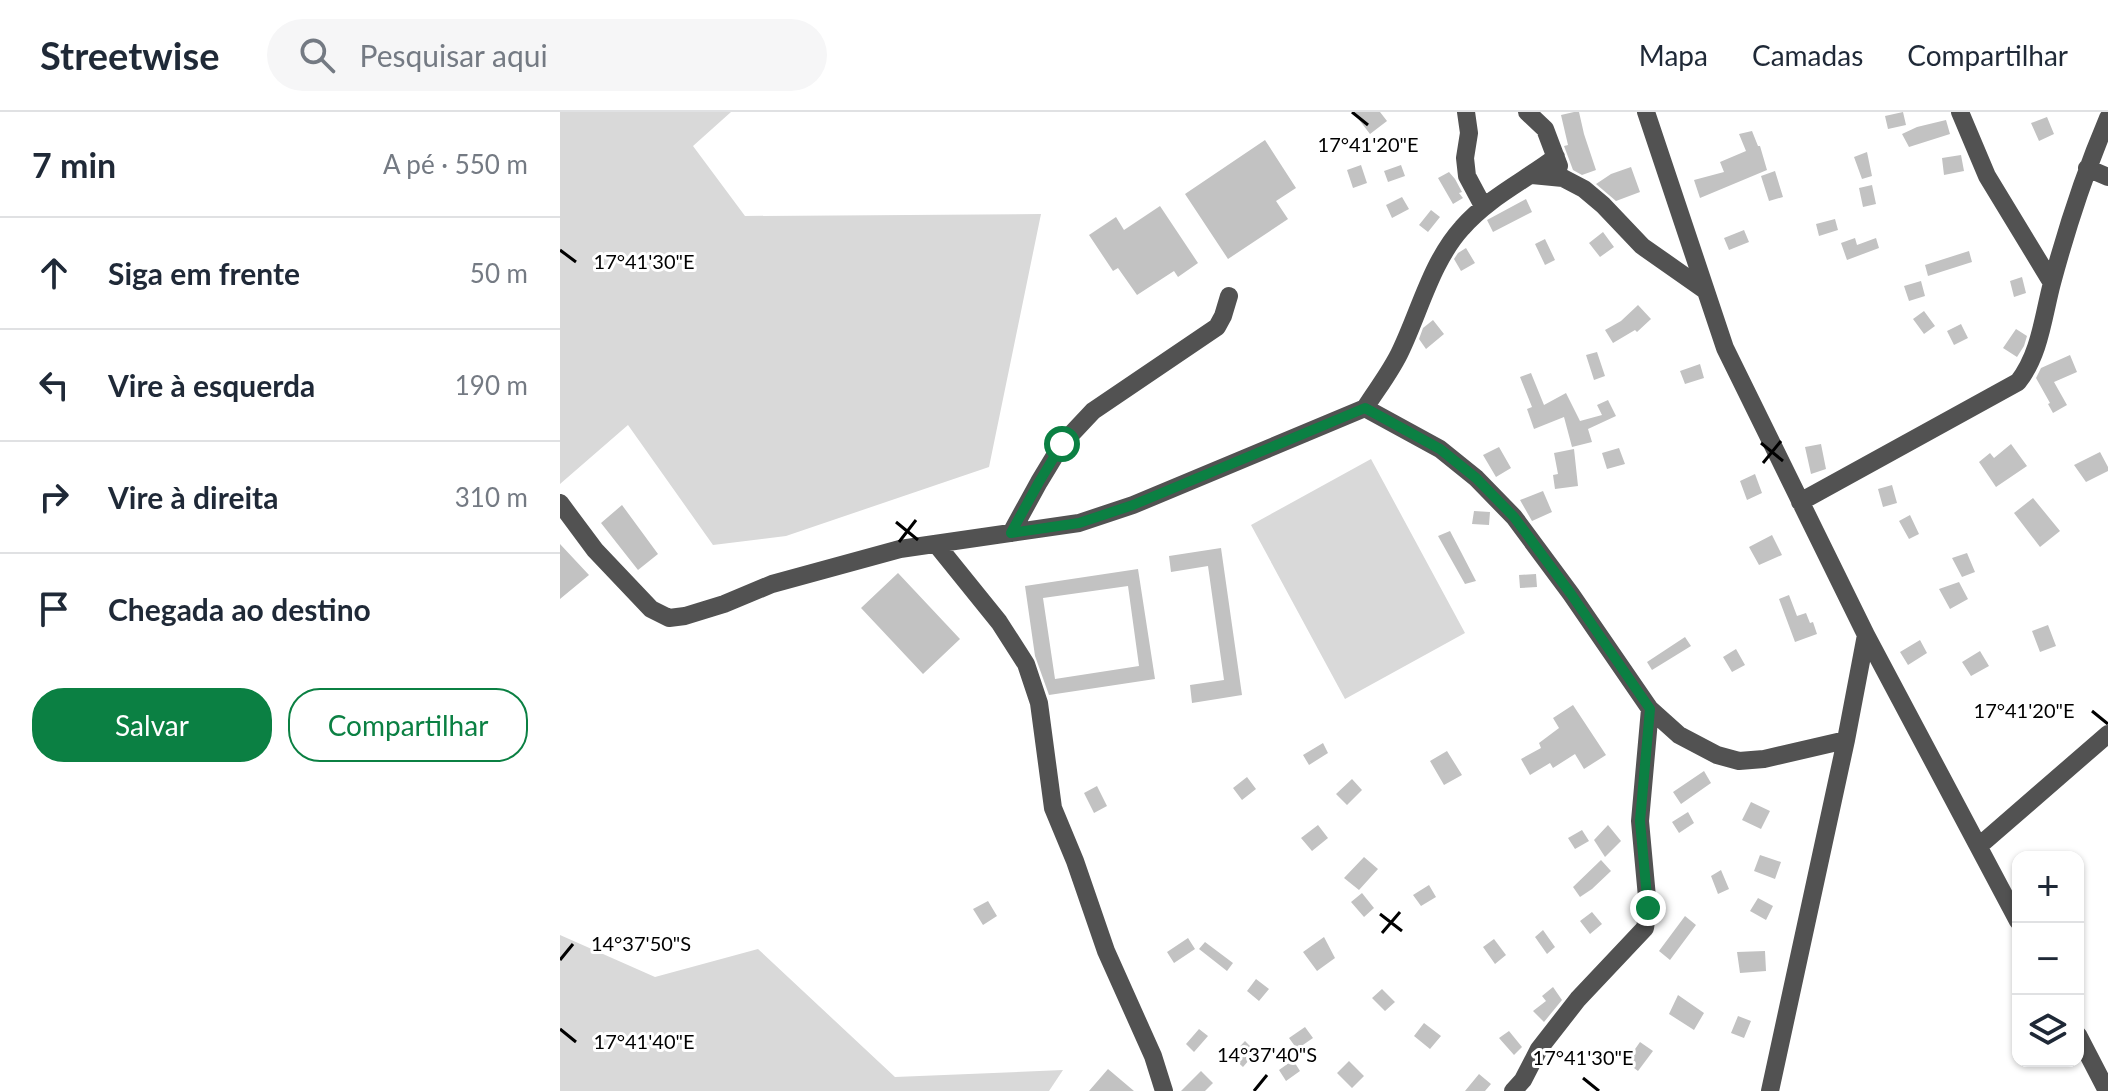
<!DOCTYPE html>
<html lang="pt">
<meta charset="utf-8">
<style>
body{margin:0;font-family:Lato,sans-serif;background:#f6f6f7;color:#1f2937}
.controls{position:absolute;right:24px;bottom:24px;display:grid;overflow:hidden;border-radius:16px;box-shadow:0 2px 6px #0004}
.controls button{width:72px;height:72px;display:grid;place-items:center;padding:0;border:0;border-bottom:2px solid #e0e1e3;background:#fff;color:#1f2937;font:40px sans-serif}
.stop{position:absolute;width:24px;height:24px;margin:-18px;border:6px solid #0b8043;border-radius:50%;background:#fff}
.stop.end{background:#0b8043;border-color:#fff;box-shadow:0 2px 8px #0008}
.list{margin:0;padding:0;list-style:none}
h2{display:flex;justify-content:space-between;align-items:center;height:104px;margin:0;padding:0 32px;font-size:34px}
h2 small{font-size:26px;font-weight:400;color:#747a83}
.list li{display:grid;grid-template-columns:52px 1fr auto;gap:24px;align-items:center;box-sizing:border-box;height:112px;padding:0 32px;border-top:2px solid #e0e1e3}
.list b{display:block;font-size:30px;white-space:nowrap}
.list em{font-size:26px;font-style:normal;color:#747a83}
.actions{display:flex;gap:16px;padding:24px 32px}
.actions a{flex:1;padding:18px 0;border:2px solid #0b8043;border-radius:32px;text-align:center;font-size:28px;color:#0b8043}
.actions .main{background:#0b8043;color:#fff}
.icon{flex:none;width:44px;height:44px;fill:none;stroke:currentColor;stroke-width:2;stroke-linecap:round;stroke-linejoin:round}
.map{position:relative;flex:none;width:1548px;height:979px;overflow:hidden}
header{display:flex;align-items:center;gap:48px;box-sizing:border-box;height:112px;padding:0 40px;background:#fff;border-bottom:2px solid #e0e1e3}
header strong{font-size:38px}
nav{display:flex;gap:44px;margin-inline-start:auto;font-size:28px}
.search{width:560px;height:72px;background:#f6f6f7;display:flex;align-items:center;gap:20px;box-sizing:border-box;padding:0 28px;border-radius:44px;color:#747a83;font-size:30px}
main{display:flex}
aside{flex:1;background:#fff}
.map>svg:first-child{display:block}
</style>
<header>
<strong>Streetwise</strong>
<div class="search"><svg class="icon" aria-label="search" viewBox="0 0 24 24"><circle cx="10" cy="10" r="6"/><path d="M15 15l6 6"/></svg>Pesquisar aqui</div>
<nav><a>Mapa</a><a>Camadas</a><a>Compartilhar</a></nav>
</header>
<main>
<aside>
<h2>7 min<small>A pé · 550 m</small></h2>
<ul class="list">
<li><svg class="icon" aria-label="ahead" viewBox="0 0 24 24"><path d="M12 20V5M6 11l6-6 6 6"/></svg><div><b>Siga em frente</b></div><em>50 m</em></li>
<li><svg class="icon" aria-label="left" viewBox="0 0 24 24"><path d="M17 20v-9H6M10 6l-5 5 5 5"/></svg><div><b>Vire à esquerda</b></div><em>190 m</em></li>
<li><svg class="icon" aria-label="right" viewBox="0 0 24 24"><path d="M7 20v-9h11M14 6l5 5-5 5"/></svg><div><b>Vire à direita</b></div><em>310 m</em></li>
<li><svg class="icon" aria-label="arrive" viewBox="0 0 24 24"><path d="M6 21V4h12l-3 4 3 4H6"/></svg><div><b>Chegada ao destino</b></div></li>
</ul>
<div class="actions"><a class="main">Salvar</a><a>Compartilhar</a></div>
</aside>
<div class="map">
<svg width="1548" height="979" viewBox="0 0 1548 979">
<rect width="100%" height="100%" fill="#fff"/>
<path fill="#d9d9d9" d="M0,0h171l-38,34 52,70 296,-2 -52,253 -203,69 -73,9 -85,-120 -68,59z
M811,347l94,174 -120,66 -94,-174z
M0,823l95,42 103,-28 137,128 168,-7 -14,21h-489z"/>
<path fill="#c2c2c2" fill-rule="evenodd" d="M793,0h27l7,9 -17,13z
M1014,0h5l5,22 12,36 -14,5 -9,-5 -9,-24 4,-1 -7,-30z
M1343,0l3,13 -18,4 -3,-13z
M1487,5l7,17 -15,7 -8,-18z
M1386,8l4,14 -41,13 -7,-13 15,-7z
M1192,19l6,15h2l7,24 -67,28 -6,-18 30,-8 -4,-10 26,-11 -7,-17z
M705,28l31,48 -20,13 12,18 -60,40 -43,-65z
M1307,40l5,24 -10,3 -8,-22z
M1401,43l3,16 -20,4 -2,-17z
M801,53l6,18 -14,5 -6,-18z
M841,53l4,11 -17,6 -4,-11z
M1071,55l9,25 -24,9 -20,-17 15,-10z
M1215,59l8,26 -14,4 -8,-25z
M889,60l6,7 7,13 -3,1 4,5 -10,6 -15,-26z
M1312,73l4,19 -13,3 -4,-19z
M842,85l7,12 -17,9 -6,-13z
M966,87l6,13 -39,20 -6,-12z
M600,94l38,57 -20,14 -4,-6 -37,24 -19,-27 -5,3 -24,-36 27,-18 8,13z
M871,98l9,7 -12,15 -9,-7z
M1275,107l3,11 -19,6 -3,-12z
M1184,118l5,12 -20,8 -5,-12z
M1043,120l11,15 -14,10 -11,-14z
M1295,126l2,7 19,-7 3,10 -32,12 -6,-17z
M985,127l10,21 -10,5 -10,-21z
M906,136l9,15 -14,8 -7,-12 4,-6z
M1409,139l3,11 -44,14 -3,-11z
M1462,165l4,16 -12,4 -4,-16z
M1361,169l4,15 -16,5 -5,-15z
M1078,193l13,14 -14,13 -2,-2 -22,13 -8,-13 16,-9z
M1364,199l11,15 -11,8 -11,-15z
M873,208l11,14 -18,15 -7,-10 4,-11z
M1401,212l7,14 -14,7 -7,-14z
M1456,217l11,7 -3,10 -7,11 -14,-9z
M1037,240l8,24 -11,4 -8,-25z
M1510,243l7,17 -23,10 13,23 -14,8 -5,-9 2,-1 -14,-25 5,-10z
M1140,252l4,14 -19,6 -5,-13z
M971,261l13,32 22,-12 14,28 22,-6 -5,-10 11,-5 8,16 -28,13 4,13 -20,5 -8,-30 -30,12 -7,-20 5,-2 -12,-30z
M1261,332l5,25 -15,5 -6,-27z
M1451,332l16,22 -31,21 -17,-25 11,-9 4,5z
M939,335l12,21 -15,9 -13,-22z
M1059,336l6,16 -18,5 -5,-16z
M1014,337l4,37 -23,3 -2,-14 5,-1 -4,-21z
M1540,340l8,15v4l-22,11 -12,-17z
M1195,362l7,19 -15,7 -7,-19z
M1332,373l5,18 -14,4 -5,-18z
M983,379l9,21 -20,9 -12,-21z
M1473,386l27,33 -20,16 -26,-34z
M62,393l36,49 -20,16 -37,-47z
M914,399l16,1 -1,13 -17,-1z
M1350,403l9,19 -10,5 -10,-18z
M890,419l11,21 15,29 -11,3 -27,-48z
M1212,423l10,20 -23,10 -10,-18z
M0,432l29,31 -29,24z
M661,436l21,147 -50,8 -2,-18 34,-5 -16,-114 -37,6 -2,-16z
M1407,441l8,19 -13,5 -10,-19z
M578,457l17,110 -106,16 -14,-39 -10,-70zM568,474l11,80 -84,13 -12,-81z
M338,461l62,66 -37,35 -62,-66z
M976,462l1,13 -17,1 -1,-13z
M1399,470l9,17 -18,10 -11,-20z
M1229,483l8,21 9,-3 4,10 3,-1 4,12 -22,8 -16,-43z
M1488,513l8,21 -16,6 -8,-21z
M1125,525l6,9 -39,24 -5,-8z
M1360,528l7,13 -19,12 -8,-13z
M1176,537l9,16 -13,7 -9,-15z
M1420,539l9,15 -18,10 -9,-14z
M1013,593l33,50 -22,14 -9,-15 -22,14 -3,-5 -20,12 -9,-16 20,-11 -2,-5 20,-15 -6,-10z
M763,631l5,10 -19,12 -6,-10z
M887,639l15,24 -18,10 -14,-24z
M1144,659l7,12 -30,21 -8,-12z
M687,665l9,12 -14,11 -9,-12z
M792,667l10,11 -15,15 -11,-11z
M537,674l10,20 -13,7 -10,-20z
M1191,690l19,9 -9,18 -19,-9z
M1128,700l6,11 -15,10 -7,-11z
M758,713l10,13 -16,13 -11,-13z
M1048,713l13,16 -16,16 -11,-17z
M1022,718l7,11 -14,8 -7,-11z
M1200,743l21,7 -6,17 -21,-8z
M804,745l14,12 -19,21 -15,-12z
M1041,748l10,11 -19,18 -12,8 -7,-10z
M1161,758l8,19 -11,5 -7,-18z
M869,773l7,12 -15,9 -8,-11z
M802,781l12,15 -10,9 -13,-15z
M1198,786l15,8 -7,14 -16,-9z
M428,789l9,15 -14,9 -10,-16z
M1032,800l10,12 -12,10 -10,-13z
M1125,804l11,9 -26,35 -11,-9z
M983,818l12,17 -8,7 -12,-17z
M764,825l11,21 -18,13 -14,-19z
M628,826l7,11 -21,14 -7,-11z
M934,827l12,16 -11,9 -12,-17z
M645,830l28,21 -6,8 -28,-22z
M1205,839l1,20 -26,2 -3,-21z
M696,867l13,10 -10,12 -12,-10z
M993,875l9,13 -18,22 -11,-11 13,-10 -4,-5z
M822,877l13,13 -10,9 -13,-13z
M1118,883l26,18 -10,17 -25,-16z
M1178,904l13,5 -7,17 -13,-5z
M864,911l17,13 -11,13 -16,-13z
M745,915l8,11 -16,11 -8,-11z
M639,917l9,7 -14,16 -8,-8z
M949,919l13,16 -8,8 -15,-17z
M685,929l11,11 -13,15 -12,-11z
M1080,930l13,9 -15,20 -12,-9z
M733,948l7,11 -14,10 -7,-11z
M789,949l15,15 -12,12 -15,-15z
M548,957l26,22h-45z
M641,959l12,12 -8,8h-24z
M919,962l12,10 -6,7h-20z"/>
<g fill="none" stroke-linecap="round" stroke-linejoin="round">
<path stroke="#525252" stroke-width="18" d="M906,0l3,21 -4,25 2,18 16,30
M967,0l18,17 14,37
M1086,0l79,236 141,287 152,286
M1400,0l27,64 65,107
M1527,56l21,9
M972,63l31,3 21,11 19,16 39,41 64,45
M805,296c12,-19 27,-38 36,-58 19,-40 31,-89 61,-122 26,-30 62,-47 94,-71
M1240,390l218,-120c22,-28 25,-65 34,-99 15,-56 33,-111 56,-165
M0,391l35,47 56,59 18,9 16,-2 39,-12 48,-20 128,-35 179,-26 54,-18 232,-97 75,41 36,29 38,39 57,77 79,115 29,26 38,20 22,6 25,-2 82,-19
M451,421l28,-51 23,-38 31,-33 124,-84 6,-11 6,-20
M376,432l63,78 27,42 13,39 14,105 22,53 31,90 47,105 11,35
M1419,734l129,-112
M1518,923l29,56
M953,979l10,-11 16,-31 39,-50 67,-71 3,-20 -8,-87 10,-112
M1210,979l76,-351 20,-105"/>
</g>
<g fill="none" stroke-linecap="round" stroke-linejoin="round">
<path stroke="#0b8043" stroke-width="10" d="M502,332l-23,38 -28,51 68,-10 54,-18 232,-97 75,41 36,29 38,39 57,77 79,115 -10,112 8,87"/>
</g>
<path fill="none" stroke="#000" stroke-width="3" d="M792,0l16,13M0,138l16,12M1201,331l22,18M1203,351l18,-22M336,410l22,18M339,430l17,-22M1532,599l16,13M820,802l22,17M822,821l18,-21M0,848l13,-16M0,917l16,13M1023,966l16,13M694,979l13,-16"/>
<g font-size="20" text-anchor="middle" fill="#000" stroke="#fff" stroke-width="6" stroke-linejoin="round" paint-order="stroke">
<text x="808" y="40">17°41'20"E</text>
<text x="84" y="157">17°41'30"E</text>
<text x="1464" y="606">17°41'20"E</text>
<text x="81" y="839">14°37'50"S</text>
<text x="84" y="937">17°41'40"E</text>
<text x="707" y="950">14°37'40"S</text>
<text x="1023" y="953">17°41'30"E</text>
</g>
</svg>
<div class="controls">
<button>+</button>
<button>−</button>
<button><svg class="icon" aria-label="layers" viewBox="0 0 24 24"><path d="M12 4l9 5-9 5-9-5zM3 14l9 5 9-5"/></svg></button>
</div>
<div class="stop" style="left:502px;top:332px"></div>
<div class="stop end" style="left:1088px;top:796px"></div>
</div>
</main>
